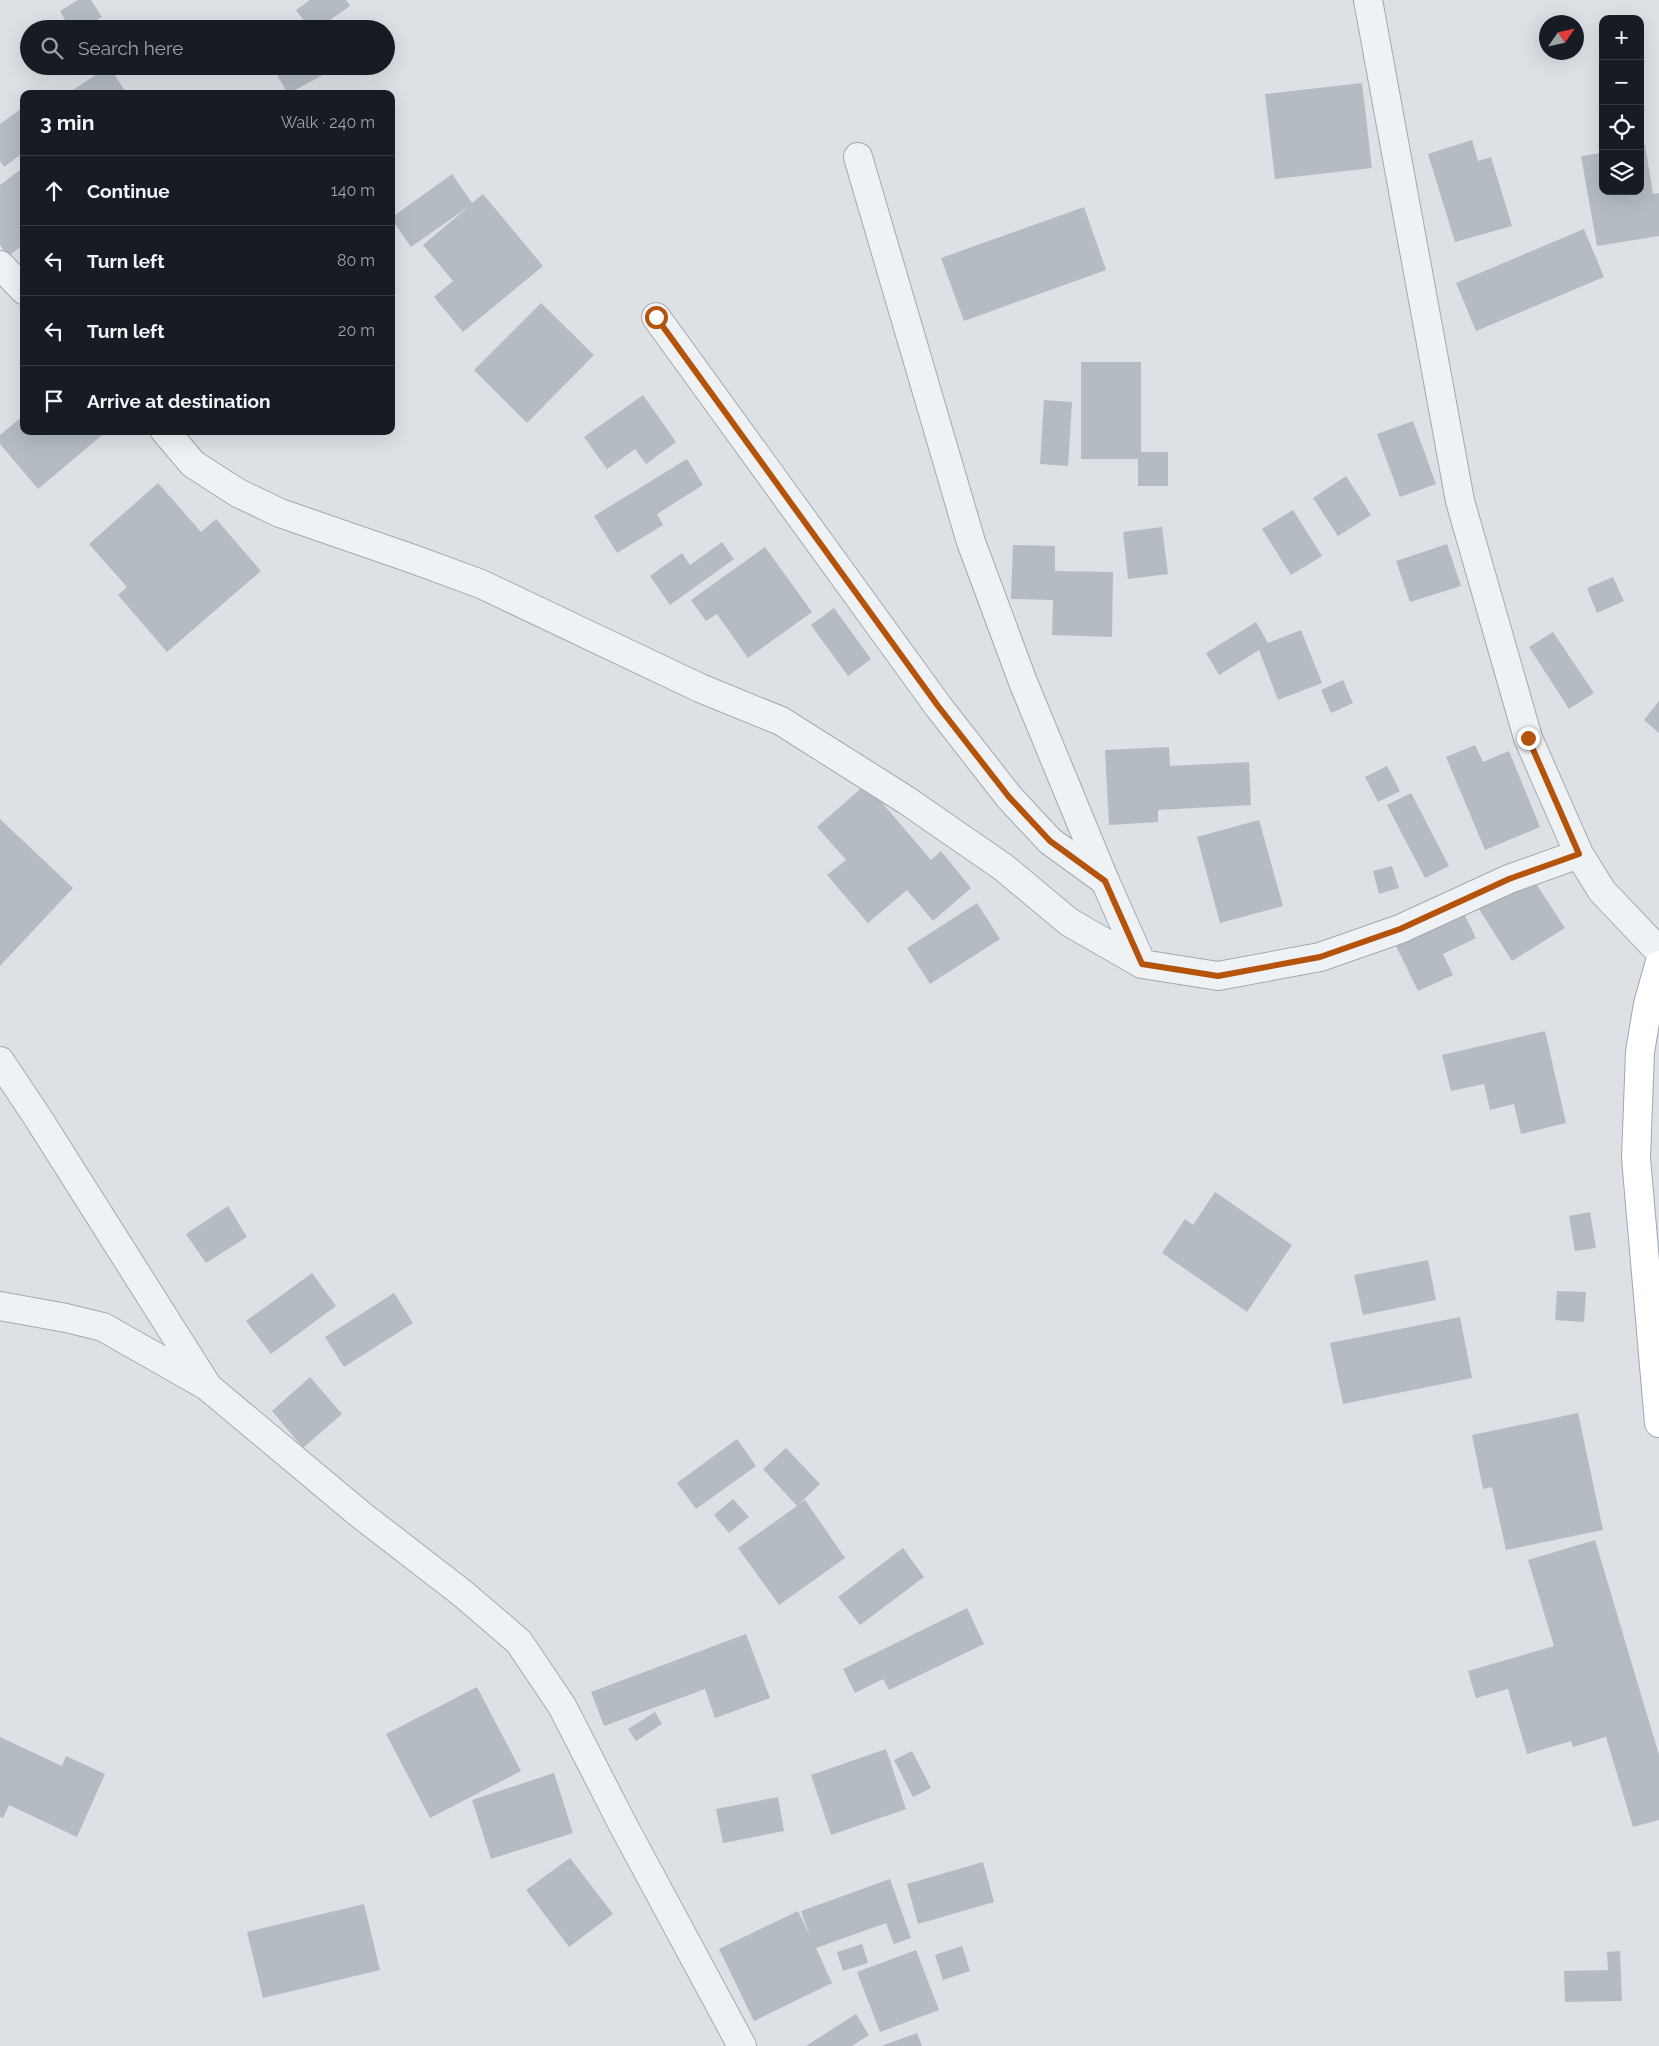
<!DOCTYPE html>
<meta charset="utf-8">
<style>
body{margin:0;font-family:Raleway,sans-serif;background:#20242c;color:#f1f3f6}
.controls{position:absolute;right:15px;top:15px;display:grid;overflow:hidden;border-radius:10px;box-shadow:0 5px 20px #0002}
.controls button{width:45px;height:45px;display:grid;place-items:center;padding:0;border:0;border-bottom:1px solid #363941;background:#171b24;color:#f1f3f6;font:25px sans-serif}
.compass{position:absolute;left:1539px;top:15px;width:45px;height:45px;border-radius:50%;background:#171b24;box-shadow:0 5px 20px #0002;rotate:56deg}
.stop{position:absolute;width:15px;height:15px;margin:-11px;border:4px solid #b45309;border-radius:50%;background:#fff}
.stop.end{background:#b45309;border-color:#fff;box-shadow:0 1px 5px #0008}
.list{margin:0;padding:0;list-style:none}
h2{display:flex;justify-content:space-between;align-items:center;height:65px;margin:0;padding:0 20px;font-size:21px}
h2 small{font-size:16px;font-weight:400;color:#9ea1a6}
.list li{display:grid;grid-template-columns:32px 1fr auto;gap:15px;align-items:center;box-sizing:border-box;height:70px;padding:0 20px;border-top:1px solid #363941}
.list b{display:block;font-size:19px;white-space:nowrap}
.list em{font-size:16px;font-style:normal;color:#9ea1a6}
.icon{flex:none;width:28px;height:28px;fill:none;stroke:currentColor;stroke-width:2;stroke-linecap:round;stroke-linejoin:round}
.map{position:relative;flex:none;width:1659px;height:2046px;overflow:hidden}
.search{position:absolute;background:#171b24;box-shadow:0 5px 20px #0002;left:20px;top:20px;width:375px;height:55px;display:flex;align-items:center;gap:12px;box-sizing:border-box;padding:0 18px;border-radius:28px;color:#9ea1a6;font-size:19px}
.panel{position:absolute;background:#171b24;box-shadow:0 5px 20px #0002;left:20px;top:90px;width:375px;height:345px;border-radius:10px}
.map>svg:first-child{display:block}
</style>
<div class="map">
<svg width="1659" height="2046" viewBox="0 0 1659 2046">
<rect width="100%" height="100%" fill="#dde1e6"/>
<path fill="#b4bbc2" d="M78,0h13l11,17 -20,12h-31l14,-9 -5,-9z
M310,0h36l4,6 -33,23h-7l-14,-19z
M109,66l18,28h-60z
M272,66h67l-51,28z
M1362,83l10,85 -97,11 -10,-85z
M21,109l3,4v39l-20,15 -4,-6v-37z
M1472,140l6,21 13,-4 21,69 -57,16 -27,-88z
M1645,145l8,49 6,-1v43l-62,10 -16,-90 22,-3v38h37v-45z
M24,167v77l-16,12 -8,-11v-60z
M452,174l20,29 11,-9 60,72 -80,66 -29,-35 19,-16 -30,-36 45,-38 -57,40 -20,-29z
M1084,207l22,63 -142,51 -23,-63z
M1584,229l20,48 -128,54 -20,-48z
M541,303l53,52 -67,68 -53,-53z
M1081,362h60v90h27v34h-30v-27h-57z
M643,395l33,47 -30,22 -11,-15 -28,20 -23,-32z
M1044,400l28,2 -4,64 -28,-2z
M24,415v16h83l-69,58 -38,-45v-9z
M1413,421l23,63 -36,13 -23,-63z
M687,459l16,26 -46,29 6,11 -46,28 -23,-37z
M1346,476l25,39 -33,21 -25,-38z
M158,483l43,49 15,-13 45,52 -94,81 -49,-57 9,-8 -38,-43z
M1293,510l29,46 -31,19 -29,-46z
M1162,527l6,47 -40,5 -5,-47z
M722,542l12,17 -64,46 -20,-29 32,-23 8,12z
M1447,544l14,42 -51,16 -14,-41z
M1013,545l42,1v25l58,1 -1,65 -60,-2 1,-35 -42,-1z
M765,547l47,65 -64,46 -31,-44 -11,7 -15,-21z
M1613,577l11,24 -27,12 -10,-25z
M834,608l37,51 -23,17 -37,-51z
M1256,622l12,21 33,-13 21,53 -44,17 -19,-50 -40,25 -13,-22z
M1553,632l41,61 -25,16 -40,-62z
M1343,680l10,23 -22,10 -10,-23z
M1659,701v32l-15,-13z
M1475,745l8,17 26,-11 31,76 -55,23 -39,-93z
M1169,747l1,19 79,-4 2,43 -93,5v12l-49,3 -4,-75z
M1387,766l13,25 -22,11 -13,-25z
M866,784l65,76 10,-9 30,37 -38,33 -26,-31 -39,33 -41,-48 19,-15 -29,-33z
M1411,793l38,73 -24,12 -38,-73z
M0,819l73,69 -73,78z
M1259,820l24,86 -63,17 -23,-86z
M1392,866l7,22 -20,6 -6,-23z
M1531,876l34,52 -53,33 -33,-52z
M977,903l23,36 -70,45 -23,-36z
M1464,914l12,24 -33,16 10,21 -35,16 -22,-45z
M1545,1031l21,92 -45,11 -7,-30 -24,6 -6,-26 -33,7 -9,-36z
M1215,1192l77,53 -45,67 -85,-59 23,-34 8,6z
M228,1206l19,31 -41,26 -20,-29z
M1590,1212l6,36 -21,3 -6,-35z
M1428,1260l8,40 -73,15 -9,-40z
M312,1273l24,33 -65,48 -25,-33z
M1557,1291l29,1 -2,30 -29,-2z
M394,1293l19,30 -69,44 -19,-30z
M1460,1317l12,61 -129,26 -13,-61z
M310,1377l32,37 -39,34 -31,-37z
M1578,1413l25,117 -97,20 -14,-63 -9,2 -11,-54z
M737,1439l19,27 -60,43 -19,-26z
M786,1448l34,36 -21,20 6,-4 40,58 -66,47 -41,-57 59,-42 -34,-37z
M733,1499l16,18 -20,16 -15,-18z
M1595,1540l64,215v65l-26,7 -27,-90 -33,10 -2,-6 -44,13 -19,-65 -32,9 -8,-27 86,-25 -26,-86z
M903,1548l21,29 -64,48 -22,-28z
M967,1608l17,36 -95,46 -6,-11 -28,14 -12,-24z
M746,1634l24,64 -55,20 -10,-29 -101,37 -13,-34z
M477,1687l44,84 -91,47 -44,-84z
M655,1712l7,12 -26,17 -8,-12z
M0,1737l62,29 4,-10 39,18 -28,63 -68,-32 -6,13 -3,-1z
M886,1749l20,60 -75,26 -20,-60z
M912,1751l19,37 -18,9 -19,-37z
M554,1773l19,60 -82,26 -19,-59z
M778,1797l6,34 -61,12 -7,-34z
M570,1858l43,56 -44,33 -43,-57z
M983,1862l11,40 -76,22 -11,-40z
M890,1879l21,59 -17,6 -8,-21 -70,25 16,35 -78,38 -35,-72 79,-38 12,25 -9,-25z
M364,1904l16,66 -117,28 -16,-66z
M862,1944l6,19 -25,8 -6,-19z
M962,1946l8,25 -27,9 -8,-25z
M916,1950l23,60 -59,22 -23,-60z
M1620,1951l2,50 -57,1 -1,-31 44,-1 -1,-18z
M856,2014l13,21 -17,11h-46z
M917,2033l5,13h-41z"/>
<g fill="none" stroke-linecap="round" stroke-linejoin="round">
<defs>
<path id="minor" d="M1368,0l92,501 68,237 51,116 23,37 57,60
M858,157l113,385 52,140 82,199 37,83
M0,265l24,25
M656,317l282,389 71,91 41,44 55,40
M165,431l28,33 45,29 42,20 133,46 68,25 219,104 81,33 125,79 97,67 66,55 73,42 76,12 102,-19 80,-28 109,-50 70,-25
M0,1061l38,57 170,269 153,128 101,78 57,49 43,64 61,119 119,221
M0,1306l66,12 37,9 102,58"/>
<path id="major" d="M1659,965l-11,39 -8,48 -4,106 23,265"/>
</defs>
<use href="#minor" stroke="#a3a9af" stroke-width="30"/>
<use href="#major" stroke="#9da7b1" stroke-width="30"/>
<use href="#minor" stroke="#eff2f5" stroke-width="28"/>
<use href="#major" stroke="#fff" stroke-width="28"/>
</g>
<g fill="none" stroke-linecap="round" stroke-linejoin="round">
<path stroke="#b45309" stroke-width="6" d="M656,317l282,389 71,91 41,44 55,40 37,83 76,12 102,-19 80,-28 109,-50 70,-25 -51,-116"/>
</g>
</svg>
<div class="controls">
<button>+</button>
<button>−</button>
<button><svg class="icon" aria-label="locate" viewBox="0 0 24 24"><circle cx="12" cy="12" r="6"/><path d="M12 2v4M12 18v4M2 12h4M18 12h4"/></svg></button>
<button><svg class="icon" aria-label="layers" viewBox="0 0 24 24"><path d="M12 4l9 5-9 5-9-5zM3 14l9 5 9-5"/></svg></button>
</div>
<svg class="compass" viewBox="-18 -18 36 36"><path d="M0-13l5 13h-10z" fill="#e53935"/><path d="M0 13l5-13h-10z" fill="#9ea1a6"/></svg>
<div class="stop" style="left:656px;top:317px"></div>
<div class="stop end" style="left:1528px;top:738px"></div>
<div class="search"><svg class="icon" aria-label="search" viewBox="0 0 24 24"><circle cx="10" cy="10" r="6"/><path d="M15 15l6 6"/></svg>Search here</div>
<section class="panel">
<h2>3 min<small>Walk · 240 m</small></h2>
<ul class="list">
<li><svg class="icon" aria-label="ahead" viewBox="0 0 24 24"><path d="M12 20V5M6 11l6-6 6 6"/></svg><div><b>Continue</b></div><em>140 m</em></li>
<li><svg class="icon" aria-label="left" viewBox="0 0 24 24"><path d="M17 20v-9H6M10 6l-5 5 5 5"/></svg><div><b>Turn left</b></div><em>80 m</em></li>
<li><svg class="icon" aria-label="left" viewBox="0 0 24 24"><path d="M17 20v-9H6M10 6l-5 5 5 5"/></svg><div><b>Turn left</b></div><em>20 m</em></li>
<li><svg class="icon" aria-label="arrive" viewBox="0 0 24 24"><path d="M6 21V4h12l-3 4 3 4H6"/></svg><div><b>Arrive at destination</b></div></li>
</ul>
</section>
</div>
